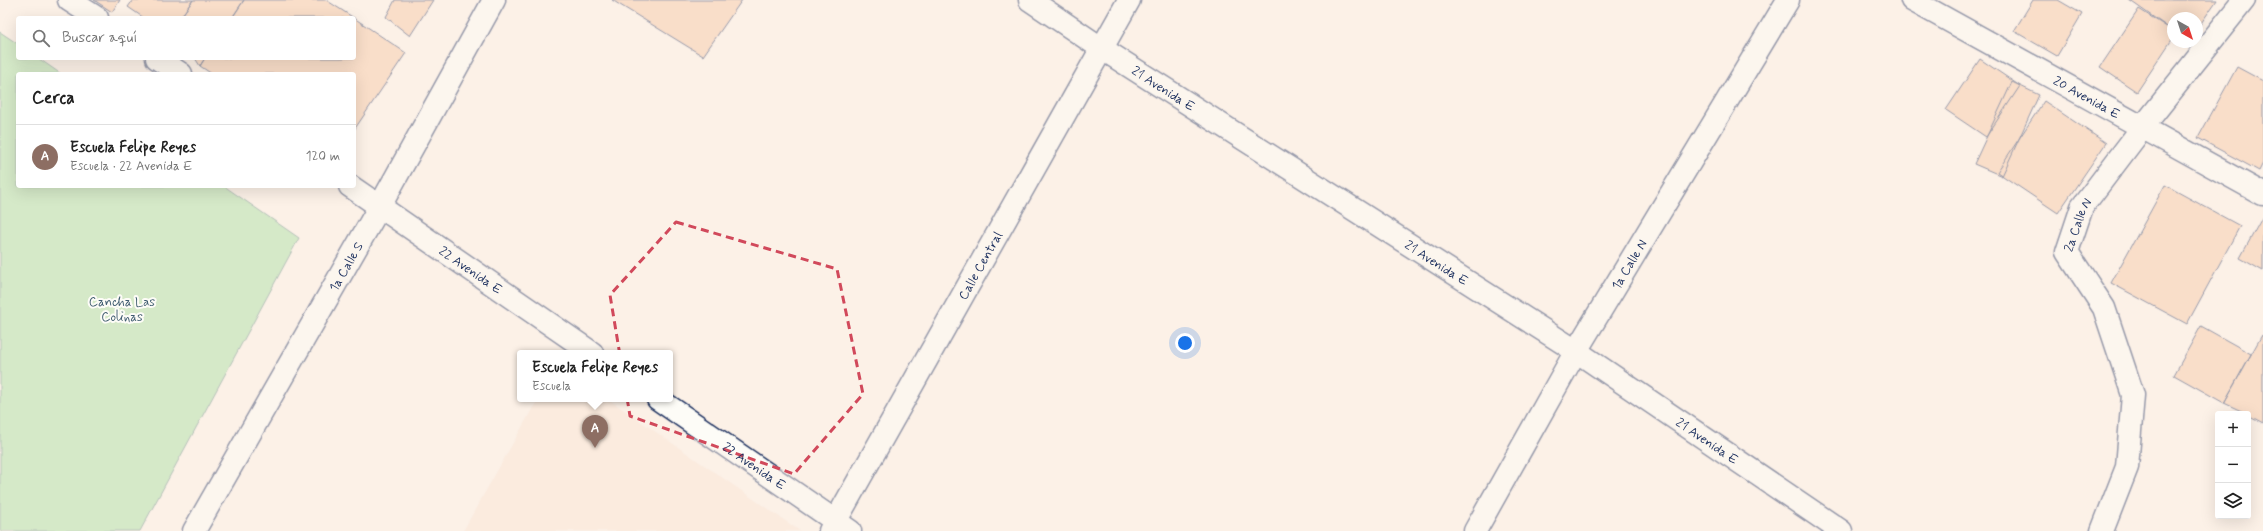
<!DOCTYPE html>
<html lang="es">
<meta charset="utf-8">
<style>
body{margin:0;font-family:Mynerve,sans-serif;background:#f6f6f6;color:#222}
.controls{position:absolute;right:12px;bottom:12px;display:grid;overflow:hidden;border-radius:4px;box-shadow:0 4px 16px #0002}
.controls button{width:36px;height:36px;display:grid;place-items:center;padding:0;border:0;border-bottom:1px solid #e0e0e0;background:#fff;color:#222;font:20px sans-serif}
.compass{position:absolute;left:2167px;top:12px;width:36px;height:36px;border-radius:50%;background:#fff;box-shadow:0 4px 16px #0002;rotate:141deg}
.you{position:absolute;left:1185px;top:343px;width:14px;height:14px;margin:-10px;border:3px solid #fff;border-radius:50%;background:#1a73e8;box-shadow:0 0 0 6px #1a73e833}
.badge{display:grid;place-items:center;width:26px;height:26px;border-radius:50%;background:#d1495b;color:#fff;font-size:13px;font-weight:700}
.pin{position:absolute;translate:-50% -33px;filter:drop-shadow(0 1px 2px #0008)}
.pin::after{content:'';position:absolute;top:21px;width:14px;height:12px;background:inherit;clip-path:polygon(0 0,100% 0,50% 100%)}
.popup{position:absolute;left:517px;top:350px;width:156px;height:52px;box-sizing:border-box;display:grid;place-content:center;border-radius:4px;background:#fff;filter:drop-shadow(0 1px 3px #0005);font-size:13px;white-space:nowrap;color:#767676}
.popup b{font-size:15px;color:#222}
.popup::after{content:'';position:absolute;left:50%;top:100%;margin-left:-8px;border:8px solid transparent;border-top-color:#fff}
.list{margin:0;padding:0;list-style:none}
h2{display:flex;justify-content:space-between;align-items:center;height:52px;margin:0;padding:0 16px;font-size:17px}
h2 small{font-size:13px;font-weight:400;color:#767676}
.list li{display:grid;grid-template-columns:26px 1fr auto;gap:12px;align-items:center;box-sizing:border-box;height:64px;padding:0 16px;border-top:1px solid #e0e0e0}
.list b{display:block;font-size:15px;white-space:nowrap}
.list p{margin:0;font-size:13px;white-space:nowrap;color:#767676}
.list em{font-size:13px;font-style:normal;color:#767676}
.icon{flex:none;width:22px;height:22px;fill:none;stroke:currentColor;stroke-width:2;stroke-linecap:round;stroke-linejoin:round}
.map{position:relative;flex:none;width:2263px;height:531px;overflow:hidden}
.search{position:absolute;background:#fff;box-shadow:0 4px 16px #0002;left:16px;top:16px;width:340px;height:44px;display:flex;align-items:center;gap:10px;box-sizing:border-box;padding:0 14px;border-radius:4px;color:#767676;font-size:15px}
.panel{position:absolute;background:#fff;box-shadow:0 4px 16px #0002;left:16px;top:72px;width:340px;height:116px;border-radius:4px}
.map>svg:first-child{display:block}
</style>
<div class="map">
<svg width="2263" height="531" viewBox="0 0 2263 531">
<rect width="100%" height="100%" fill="#fcf1e7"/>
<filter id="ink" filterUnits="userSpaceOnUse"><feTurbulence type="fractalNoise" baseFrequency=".025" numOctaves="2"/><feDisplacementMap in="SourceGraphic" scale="8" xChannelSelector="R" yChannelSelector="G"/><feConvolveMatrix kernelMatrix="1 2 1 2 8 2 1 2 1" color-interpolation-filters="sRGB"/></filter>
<g filter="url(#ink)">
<path fill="#fae4d3" d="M538,399h70l192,132h-337z"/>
<path fill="#a7dfa3" stroke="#618780" d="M0,32l18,12v14h20l23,16h-43v112h206l75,52 -159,293h-140z"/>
<path fill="#f6c7a5" stroke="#1b2f5e" d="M94,0h26l-8,12z
M133,0h60l-13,18h-36l-16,-11z
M193,0h51l-12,18h-52z
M244,0h82l28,18h-122z
M395,0h38l-23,36 -24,-19z
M612,0h130l-39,56z
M2033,0h25l24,14 -25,42 -43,-25z
M2129,0h88l-20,29v-11h-24v13z
M2139,9l34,22v7l-36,54 -37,-25z
M354,18l52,35 -52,77v-56h-142l-12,-8 5,-8h149z
M195,58h10l-5,8z
M1980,59l40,27 -34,51 -40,-27z
M2237,67l26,14v82l-4,8 -61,-33z
M2012,82l27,13 -37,81 -28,-12z
M2044,101l62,42 -48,70 -61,-41z
M2165,185l75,41 -53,98 -76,-41z
M2263,216v55l-23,-13z
M2201,326l50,28 -27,49 -50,-28z
M2262,335l1,1v88l-15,-8v-2l-24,-11z"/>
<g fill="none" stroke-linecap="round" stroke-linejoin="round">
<defs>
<g id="minor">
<path d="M69,0l28,18"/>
<path id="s1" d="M1030,0l71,48 475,303 265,180"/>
<path id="s2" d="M1912,0l351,194"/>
<path d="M157,58l24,16"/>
<path id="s3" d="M350,186l242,167"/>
<path id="s4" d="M658,399l192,132"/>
<path id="s5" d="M194,531l186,-325 114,-206"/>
<path id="s6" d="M830,531l299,-531"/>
<path id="s7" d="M1475,531l101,-180 212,-351"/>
<path id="s8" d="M2102,531l25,-64 6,-72 -29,-87 -37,-56 15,-45 60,-79 102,-128"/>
</g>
</defs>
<use href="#minor" stroke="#1b2f5e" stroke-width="25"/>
<use href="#minor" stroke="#fdfcf7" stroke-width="22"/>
</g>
</g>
<path d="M0 0H2263V531H0ZM676,222l161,47 26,125 -69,80 -164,-58 -20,-121z" fill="#fcf1e7" fill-opacity=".55" fill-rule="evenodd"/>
<path fill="none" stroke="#d1495b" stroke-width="3" stroke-dasharray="8 5" stroke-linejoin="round" d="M676,222l161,47 26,125 -69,80 -164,-58 -20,-121z"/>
<g text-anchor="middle" stroke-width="4" stroke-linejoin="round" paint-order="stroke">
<g font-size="13" fill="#1b2f5e" stroke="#fdfcf7">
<text dy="5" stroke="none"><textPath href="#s1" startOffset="160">21 Avenida E</textPath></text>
<text dy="5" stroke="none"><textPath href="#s2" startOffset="200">20 Avenida E</textPath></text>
<text dy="5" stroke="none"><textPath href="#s8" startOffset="329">2a Calle N</textPath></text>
<text dy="5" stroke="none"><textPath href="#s1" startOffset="484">21 Avenida E</textPath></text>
<text dy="5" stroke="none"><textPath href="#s7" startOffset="308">1a Calle N</textPath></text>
<text dy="5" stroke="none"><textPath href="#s6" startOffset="305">Calle Central</textPath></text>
<text dy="5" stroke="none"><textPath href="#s5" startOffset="305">1a Calle S</textPath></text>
<text dy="5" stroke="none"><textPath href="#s3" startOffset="147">22 Avenida E</textPath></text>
<text dy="5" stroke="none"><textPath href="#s1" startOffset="808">21 Avenida E</textPath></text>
<text dy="5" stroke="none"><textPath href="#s4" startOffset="117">22 Avenida E</textPath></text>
</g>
<g font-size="13" fill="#3e5b6f" stroke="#fdfcf7">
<text x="122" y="306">Cancha Las<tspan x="122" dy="15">Colinas</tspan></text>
</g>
</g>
</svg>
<div class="controls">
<button>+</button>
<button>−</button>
<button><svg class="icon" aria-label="layers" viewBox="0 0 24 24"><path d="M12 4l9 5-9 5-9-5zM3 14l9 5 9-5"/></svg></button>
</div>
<svg class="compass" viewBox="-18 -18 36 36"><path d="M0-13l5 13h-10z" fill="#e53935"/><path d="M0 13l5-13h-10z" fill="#767676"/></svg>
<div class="you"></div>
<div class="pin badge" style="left:595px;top:448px;background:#8d6e63">A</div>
<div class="popup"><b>Escuela Felipe Reyes</b>Escuela</div>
<div class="search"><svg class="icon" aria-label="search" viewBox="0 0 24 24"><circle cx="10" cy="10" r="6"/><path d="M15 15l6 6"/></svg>Buscar aquí</div>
<section class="panel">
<h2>Cerca<small></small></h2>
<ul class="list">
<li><span class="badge" style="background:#8d6e63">A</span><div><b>Escuela Felipe Reyes</b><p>Escuela · 22 Avenida E</p></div><em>120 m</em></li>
</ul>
</section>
</div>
